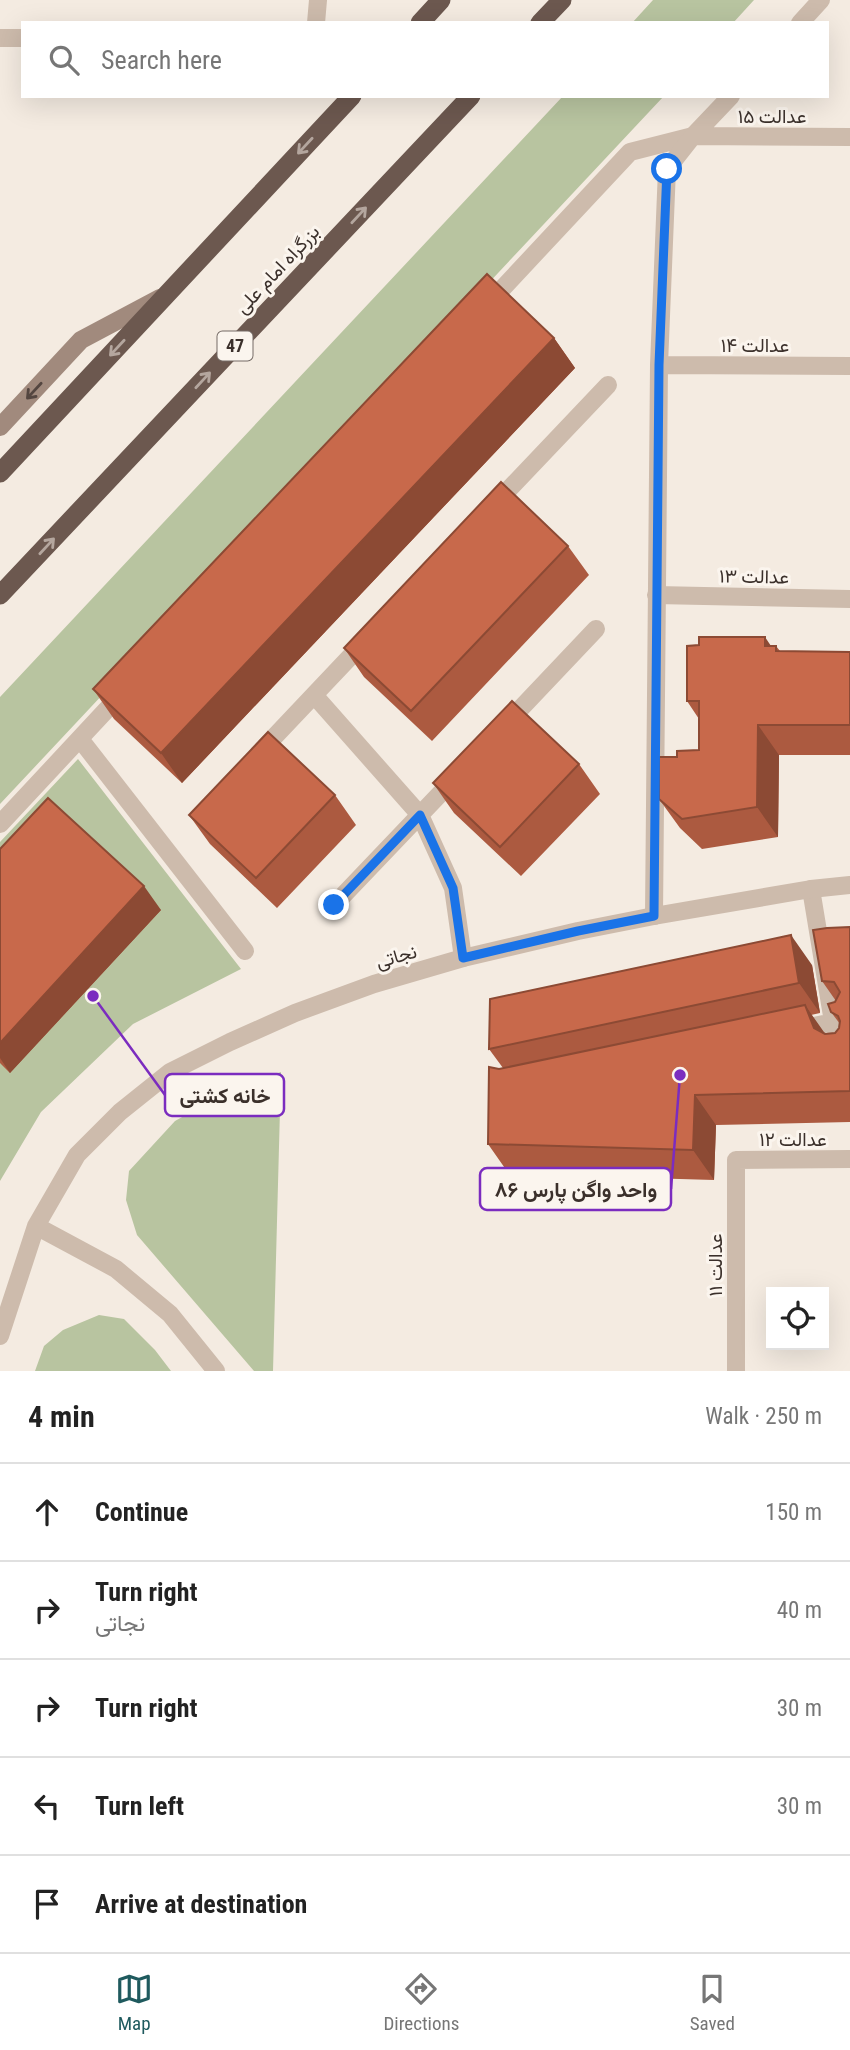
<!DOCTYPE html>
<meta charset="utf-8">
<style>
body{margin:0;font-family:"Roboto Condensed",Vazirmatn,sans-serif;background:#f6f6f6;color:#222}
.controls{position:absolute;right:21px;bottom:21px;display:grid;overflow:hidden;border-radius:0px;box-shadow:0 7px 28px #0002}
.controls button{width:63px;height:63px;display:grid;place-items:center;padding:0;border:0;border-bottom:2px solid #e0e0e0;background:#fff;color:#222;font:35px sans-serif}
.stop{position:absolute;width:21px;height:21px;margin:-16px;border:5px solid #1a73e8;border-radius:50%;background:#fff}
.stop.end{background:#1a73e8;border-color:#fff;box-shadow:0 2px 7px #0008}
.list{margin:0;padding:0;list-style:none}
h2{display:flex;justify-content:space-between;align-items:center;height:91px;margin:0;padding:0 28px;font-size:30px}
h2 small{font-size:23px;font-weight:400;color:#767676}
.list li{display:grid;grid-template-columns:46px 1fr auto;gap:21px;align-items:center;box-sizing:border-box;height:98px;padding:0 28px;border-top:2px solid #e0e0e0}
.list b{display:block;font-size:26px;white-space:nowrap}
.list p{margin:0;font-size:23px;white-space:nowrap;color:#767676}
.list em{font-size:23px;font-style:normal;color:#767676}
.icon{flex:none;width:38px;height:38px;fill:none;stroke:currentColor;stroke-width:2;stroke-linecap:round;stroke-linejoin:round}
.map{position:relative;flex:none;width:850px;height:1371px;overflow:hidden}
.search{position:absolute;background:#fff;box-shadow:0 7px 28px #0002;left:21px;right:21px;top:21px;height:77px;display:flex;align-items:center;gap:18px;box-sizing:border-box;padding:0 24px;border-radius:0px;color:#767676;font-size:26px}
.sheet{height:581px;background:#fff}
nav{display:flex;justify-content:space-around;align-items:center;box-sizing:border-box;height:98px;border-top:2px solid #e0e0e0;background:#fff;font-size:19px;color:#767676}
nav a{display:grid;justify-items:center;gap:4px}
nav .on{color:#1f5a5e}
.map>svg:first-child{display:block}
</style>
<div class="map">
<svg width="850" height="1371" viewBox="0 0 850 1371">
<rect width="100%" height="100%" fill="#f4ebe1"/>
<path fill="#b8c4a0" d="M653,0h101l-21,23h-101z
M563,96h101l-664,708v-107z
M78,759l163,210 -108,55 -92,88 -41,69v-339z
M281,1072l-8,299h-19l-117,-136 -11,-35 3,-29 46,-50 72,-40z
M99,1315l25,4 31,31 16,21h-136l9,-25 19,-16z"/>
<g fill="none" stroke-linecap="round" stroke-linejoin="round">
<path stroke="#cdbbac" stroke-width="18" d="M486,306l144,-154 63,-16
M80,739l165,212
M0,824l124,-133"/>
<path stroke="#cdbbac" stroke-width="18" d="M316,23l2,-23
M800,23l21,-23
M0,38h23
M693,136l157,1
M659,365l191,1
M494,505l114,-120
M656,595l194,4
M314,695l106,120 33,73 10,70
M505,725l91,-96
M258,754l108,-114
M811,889l22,133 10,28 7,3
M334,905l123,-129
M654,916l5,-551 8,-196 26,-33 38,-40
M795,1030l38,-8h17
M736,1371v-211l114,-1"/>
<path stroke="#cdbbac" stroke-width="18" d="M36,1226l80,43 54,45 46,57
M0,1336l36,-110 41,-71 43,-43 50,-40 60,-30 65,-29 79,-29 89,-26 115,-27 76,-15 157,-27 39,-4"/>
<path stroke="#a18a7d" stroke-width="18" d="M0,427l81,-87 79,-42"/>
<path stroke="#6c584f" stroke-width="19" d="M420,23l21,-23
M540,23l22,-23
M0,473l352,-377
M0,595l471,-499"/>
</g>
<path fill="#ac5a40" d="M554,338l21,30 -393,415 -68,-64 -21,-30z
M568,546l21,29 -157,166 -68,-64 -20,-29z
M699,645l77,1 4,5 70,1v103h-71l-1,82 -76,12 -22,-21 -21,-29 18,-42 22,-7v-31l-12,-18z
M579,764l21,30 -79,82 -67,-63 -21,-30z
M335,795l21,30 -79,83 -67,-64 -21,-29z
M0,849l161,61 -151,163 -10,-10z
M850,927v195l-134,3 -2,55 -205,-6 -21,-30 11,-75 4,-1 -14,-19 323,-84 8,48 -9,2 13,18h11l4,-5 1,-4 -9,-12 5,-11 -14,-20z"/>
<path fill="#8c4a34" d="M554,338l21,30 -393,415 -21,-30z
M765,637l20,30 -20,-21z
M758,725l21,30 -1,82 -21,-30z
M144,886l17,24 -151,163 -10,-15v-15z
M791,935l21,30 8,48 -21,-30z
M805,1005l21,30 -12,-7z
M695,1095l21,30 -2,55 -21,-30z"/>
<path fill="#c8694b" stroke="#8c4a34" stroke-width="2" d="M487,274l67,64 -393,415 -68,-64z
M501,482l67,64 -157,165 -67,-63z
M699,637h66v9h11v5l74,1v73h-92l-1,82 -75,12 -23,-20v-42h18v-6l22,-1v-49h-12v-55l12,-1z
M512,701l67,63 -79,83 -67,-64z
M268,732l67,63 -79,83 -67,-63z
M48,798l96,88 -144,157v-194z
M850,927v164l-155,4 -2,55 -205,-6 1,-77 10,2 306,-64 9,23 11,6 10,-1 4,-5 1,-7 -2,-5 -7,-4 -3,-8 7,-2 5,-10 -6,-10 -12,-1 -9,-51 14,-2z
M791,935l8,48 -310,66 1,-50z"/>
<defs><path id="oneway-shaft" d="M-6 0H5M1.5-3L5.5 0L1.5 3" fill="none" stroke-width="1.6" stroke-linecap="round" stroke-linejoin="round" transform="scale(1.75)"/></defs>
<g stroke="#b4a69e">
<use href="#oneway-shaft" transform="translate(305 146) rotate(133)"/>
<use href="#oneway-shaft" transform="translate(359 215) rotate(-47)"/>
<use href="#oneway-shaft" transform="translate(117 348) rotate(133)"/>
<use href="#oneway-shaft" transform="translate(203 380) rotate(-47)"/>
<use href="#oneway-shaft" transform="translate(47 546) rotate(-47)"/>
</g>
<use stroke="#544640" href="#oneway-shaft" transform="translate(34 391) rotate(133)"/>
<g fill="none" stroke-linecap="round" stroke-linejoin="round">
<path stroke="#1a73e8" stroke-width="9" d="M334,905l86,-90 33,73 10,70 115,-27 76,-15 5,-551 8,-196"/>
</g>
<g text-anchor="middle" stroke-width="6" stroke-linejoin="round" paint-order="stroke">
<rect fill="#fbf5ee" stroke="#756b66" stroke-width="2" x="217.5" y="331.5" width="35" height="29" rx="5"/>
<g font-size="18" font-weight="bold" fill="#3b302b">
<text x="235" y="352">47</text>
</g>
<g font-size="19" fill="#3b302b" stroke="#fbf5ee">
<text x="772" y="123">عدالت ۱۵</text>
<text transform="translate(277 269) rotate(-47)" y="7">بزرگراه امام علی</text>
<text x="755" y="352">عدالت ۱۴</text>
<text transform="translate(754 576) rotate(1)" y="7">عدالت ۱۳</text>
<text transform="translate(396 956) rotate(-16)" y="7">نجاتی</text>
<text x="793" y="1146">عدالت ۱۲</text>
<text transform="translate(715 1265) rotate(-90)" y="7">عدالت ۱۱</text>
</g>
</g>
<path fill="none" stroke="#7b2cbf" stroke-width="2.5" d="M93 996L165 1095M680 1075L671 1189"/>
<g fill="#7b2cbf" stroke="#fbf5ee" stroke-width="2.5">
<circle cx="93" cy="996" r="7"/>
<circle cx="680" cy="1075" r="7"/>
</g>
<g fill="#fbf5ee" stroke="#7b2cbf" stroke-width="2.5">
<rect x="165" y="1074" width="119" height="42" rx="7"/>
<rect x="480" y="1168" width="191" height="42" rx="7"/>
</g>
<g font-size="21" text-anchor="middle" font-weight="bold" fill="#3b302b">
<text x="225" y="1103">خانه کشتی</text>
<text x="576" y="1197">۸۶ واحد واگن پارس</text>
</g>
</svg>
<div class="controls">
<button><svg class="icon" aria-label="locate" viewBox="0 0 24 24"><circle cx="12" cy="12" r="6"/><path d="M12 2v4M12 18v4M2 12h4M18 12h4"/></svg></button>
</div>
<div class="stop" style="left:667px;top:169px"></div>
<div class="stop end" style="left:334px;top:905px"></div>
<div class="search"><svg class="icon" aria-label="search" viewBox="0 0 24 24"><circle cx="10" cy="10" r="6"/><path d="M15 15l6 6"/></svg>Search here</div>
</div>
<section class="sheet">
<h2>4 min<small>Walk · 250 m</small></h2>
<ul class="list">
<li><svg class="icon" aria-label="ahead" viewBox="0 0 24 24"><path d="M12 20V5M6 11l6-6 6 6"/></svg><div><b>Continue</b></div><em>150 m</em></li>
<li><svg class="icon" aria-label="right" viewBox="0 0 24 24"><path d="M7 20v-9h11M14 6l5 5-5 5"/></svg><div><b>Turn right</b><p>نجاتی</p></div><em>40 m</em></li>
<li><svg class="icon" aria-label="right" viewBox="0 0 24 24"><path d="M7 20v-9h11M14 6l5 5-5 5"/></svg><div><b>Turn right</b></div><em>30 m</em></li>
<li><svg class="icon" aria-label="left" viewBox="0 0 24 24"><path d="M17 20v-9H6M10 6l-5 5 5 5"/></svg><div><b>Turn left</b></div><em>30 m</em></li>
<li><svg class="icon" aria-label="arrive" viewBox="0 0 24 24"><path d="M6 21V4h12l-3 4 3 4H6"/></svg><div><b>Arrive at destination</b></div></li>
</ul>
</section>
<nav>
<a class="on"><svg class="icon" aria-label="map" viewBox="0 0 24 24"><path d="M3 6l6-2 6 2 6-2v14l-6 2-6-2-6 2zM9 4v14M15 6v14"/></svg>Map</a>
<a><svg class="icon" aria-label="directions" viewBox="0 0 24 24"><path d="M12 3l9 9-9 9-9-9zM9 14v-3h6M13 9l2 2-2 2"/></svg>Directions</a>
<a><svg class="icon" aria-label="saved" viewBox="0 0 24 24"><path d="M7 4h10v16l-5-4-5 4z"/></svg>Saved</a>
</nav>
